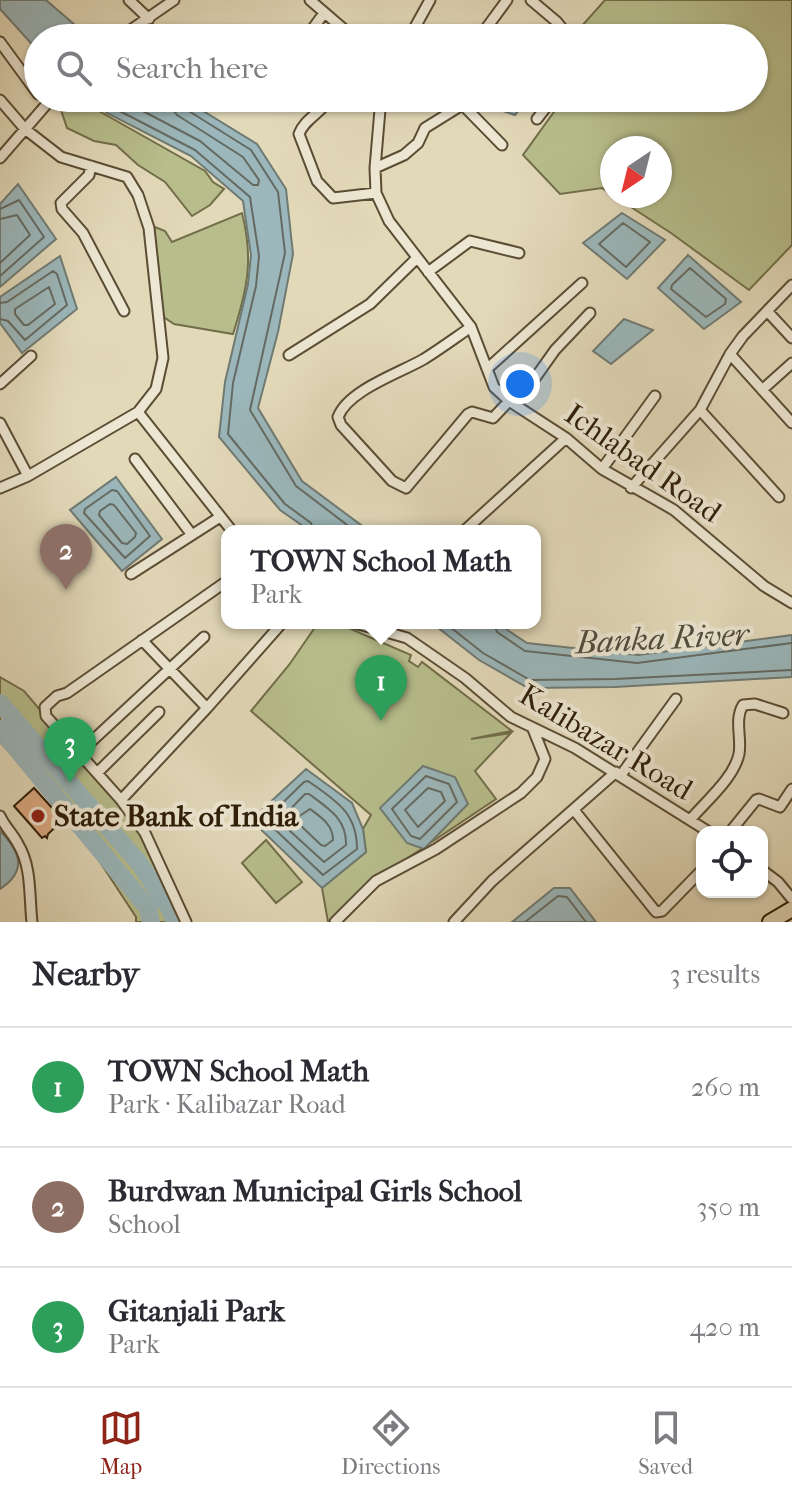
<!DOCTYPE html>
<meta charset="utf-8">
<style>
body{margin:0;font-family:"IM FELL French Canon",serif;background:#f7f7f7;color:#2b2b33}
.controls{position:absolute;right:24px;bottom:24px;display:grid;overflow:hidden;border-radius:16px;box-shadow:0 2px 6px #0004}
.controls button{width:72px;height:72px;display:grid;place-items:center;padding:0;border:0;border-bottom:2px solid #e1e1e2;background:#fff;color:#2b2b33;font:40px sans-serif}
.compass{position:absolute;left:600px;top:136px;width:72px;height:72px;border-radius:50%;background:#fff;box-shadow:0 2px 6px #0004;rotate:215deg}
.you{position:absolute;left:520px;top:384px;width:28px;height:28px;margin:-20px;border:6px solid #fff;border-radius:50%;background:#1a73e8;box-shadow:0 0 0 12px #1a73e833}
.badge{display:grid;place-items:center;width:52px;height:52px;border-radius:50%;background:#8f2418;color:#fff;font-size:26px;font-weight:700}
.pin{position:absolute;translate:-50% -66px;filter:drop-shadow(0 2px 4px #0008)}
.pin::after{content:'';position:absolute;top:42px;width:28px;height:24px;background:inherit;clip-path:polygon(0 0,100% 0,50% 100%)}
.popup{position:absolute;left:221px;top:525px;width:320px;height:104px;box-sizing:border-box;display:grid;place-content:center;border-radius:16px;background:#fff;filter:drop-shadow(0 2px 6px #0005);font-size:26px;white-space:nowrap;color:#7c7c81}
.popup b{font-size:30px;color:#2b2b33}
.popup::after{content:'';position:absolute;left:50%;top:100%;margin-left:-16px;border:16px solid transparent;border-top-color:#fff}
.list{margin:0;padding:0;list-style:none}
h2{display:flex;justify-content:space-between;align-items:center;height:104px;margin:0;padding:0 32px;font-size:34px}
h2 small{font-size:26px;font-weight:400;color:#7c7c81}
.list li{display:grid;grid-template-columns:52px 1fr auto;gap:24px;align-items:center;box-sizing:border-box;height:120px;padding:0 32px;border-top:2px solid #e1e1e2}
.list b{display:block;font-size:30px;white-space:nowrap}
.list p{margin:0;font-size:26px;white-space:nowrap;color:#7c7c81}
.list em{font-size:26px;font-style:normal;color:#7c7c81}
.icon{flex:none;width:44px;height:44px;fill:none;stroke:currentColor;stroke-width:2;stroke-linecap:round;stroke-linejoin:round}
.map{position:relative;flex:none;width:792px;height:922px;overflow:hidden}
.search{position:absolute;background:#fff;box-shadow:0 2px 6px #0004;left:24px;right:24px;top:24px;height:88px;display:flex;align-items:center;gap:20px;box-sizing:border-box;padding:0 28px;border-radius:44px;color:#7c7c81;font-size:30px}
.sheet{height:464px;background:#fff}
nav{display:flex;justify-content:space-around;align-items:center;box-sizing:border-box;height:112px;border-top:2px solid #e1e1e2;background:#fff;font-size:22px;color:#7c7c81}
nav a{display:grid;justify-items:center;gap:4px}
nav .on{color:#8f2418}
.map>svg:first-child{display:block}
</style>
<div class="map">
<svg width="792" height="922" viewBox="0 0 792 922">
<rect width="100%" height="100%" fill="#e2d9b9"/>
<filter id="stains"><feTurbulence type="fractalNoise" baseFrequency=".0025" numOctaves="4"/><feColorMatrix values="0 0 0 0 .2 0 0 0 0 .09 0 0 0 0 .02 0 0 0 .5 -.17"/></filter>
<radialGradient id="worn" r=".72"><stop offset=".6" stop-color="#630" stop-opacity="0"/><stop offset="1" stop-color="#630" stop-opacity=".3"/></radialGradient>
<path fill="#b7be8c" stroke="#726e4a" stroke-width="2" d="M605,0h187v245l-43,45 -78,-57 -57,-37h46v-48h-48v47l-10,-7 -42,6 -37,-39 41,-57h190v-60h-183z
M72,98h12l15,13 106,60 8,11 11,7 -14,16 -18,11 -27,-34 -27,-17 -22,-20 -22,-4 -27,-13 -6,-18z
M242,213c12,47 5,77 -9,121l-59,-10 -12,-8 -7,-45 3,-8 -5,-32 2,-4 10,4 7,11z
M318,623h19l74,32 -2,6 9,6 4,-5 90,69 -41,8 40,-6 -36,38 21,28 -121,81 -41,42h-6l-6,-34 44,-36 -3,-23 8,-14 -120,-104 38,-46z
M0,677l24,14 121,142 42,89h-51v-5l-61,-93 -75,-82z
M266,840l36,42 -26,21 -34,-40z"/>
<path fill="#9bb7bb" stroke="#6f7a73" stroke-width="2" d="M0,0h46l44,38h-52v13l-38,-42z
M90,98h92l75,46 29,45 7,65 -15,78 -20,76 44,73 67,50h-59l-30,-21 -61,-73 6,-55 23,-98 3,-29 -8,-54 -52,-45 -84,-43z
M482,98h47l-14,17 -24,-8z
M18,184l38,55 -56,48v-83z
M622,213l43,27 -38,39 -44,-36z
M688,255l53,47 -37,27 -46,-41z
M60,256l17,53 -55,44 -22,-30v-26z
M624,319l29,11 -42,34 -18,-13z
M116,477l46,62 -40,32 -52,-61z
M432,623h65l30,20 111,12 154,-20v42l-177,10 -87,1 -49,-28z
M423,766l32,11 13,27 -44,45 -17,-6 -27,-35z
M306,769l46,34 11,26 3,23 -44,36 -71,-68z
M0,831c20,20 28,40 0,58z
M554,888h16l26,34h-84z"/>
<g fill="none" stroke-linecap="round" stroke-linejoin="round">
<path stroke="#646a62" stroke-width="2" d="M102,98l10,9 83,43 55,47 9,59 -3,30 -23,97 -5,51 57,70 26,19 2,8
M118,98l82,43 53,44h5l1,-5 -16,-23 -66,-42 -6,-8 -1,-9
M180,98l4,10 67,42 27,42 7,61 -35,157 46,76 59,45
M0,209l19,-9 25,37 -44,39
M0,219l17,-4 13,20 -30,28
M623,223l27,19 -24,25 -27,-23z
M690,268l36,31 -1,5 -19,13 -35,-28 1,-4z
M49,287l6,17 -27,21h-4l-9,-11v-5z
M0,303l7,-1 46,-31 4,3 10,31 -42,35 -17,-19 -8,-2
M112,490l5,1 33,45 -25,22 -41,-45 1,-4z
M110,504l4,1 22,28 -1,4 -8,7 -5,-1 -23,-28 1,-4z
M445,623l38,30 47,27 85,-1 177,-9
M494,623l3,9 28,19 112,12 155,-20
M426,776l23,8 8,18 -37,37 -9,-3 -19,-27z
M308,781c27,19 49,31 49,68l-34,26 -58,-55 39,-38z
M428,788l13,4 4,9 -27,26 -13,-17z
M305,794h4c19,14 38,25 37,51l-22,17 -45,-41z
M310,809c12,9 23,16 23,31l-8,6 -4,-1 -24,-23 1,-5z
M525,922l33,-26 9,1 19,25"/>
<path stroke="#9bb7bb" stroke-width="18" d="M0,703l139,160 32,48 4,11
M0,729l148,179 3,14"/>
</g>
<path fill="#ddab83" stroke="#2e1e08" stroke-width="2" d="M34,788l29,32 -15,14 -1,4 -2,-2 -3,2 -28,-32z"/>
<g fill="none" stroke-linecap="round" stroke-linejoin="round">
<defs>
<path id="minor" d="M129,0l20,19
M310,0l44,38
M531,0l26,22 13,16
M119,38l55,-38
M306,38l18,-25
M409,38l21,-38
M479,38l28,-38
M0,42l38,52
M330,98c-8,15 -25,20 -31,36l18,47 16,17 43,-5
M381,98l-6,70 1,25 13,28 82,106 23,60 15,14 57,37 36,31 72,41 90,76 28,17
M456,98l46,47
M0,100l25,29 36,28 66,20 11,18 11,33 14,130 -7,31 -18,23
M537,119l16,-21
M0,158l52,-60
M91,166l-2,9 -28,28 1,6 21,24 41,78
M375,168l29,-13 14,-12 7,-15 37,-23
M428,272l42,-31 49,12
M792,285l-49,51 -13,18 62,69
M768,312l24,26
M471,327c-16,11 -31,22 -47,32 -24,14 -76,31 -86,58l3,8 51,56 14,7 62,-74 4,-2 21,6 16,-17
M289,355l81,-51 47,-46
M487,369l95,-86
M0,384l31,-28
M762,390l30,-27
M516,405l39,-55 35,-37
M700,410l79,87
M0,423l28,53
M135,459l57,76
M602,469l53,-73
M0,488l28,-12 110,-64 94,119
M631,488l69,-78 30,-56
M464,531l102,-93
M131,574l89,-57
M355,623l52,15 58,40 46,39 64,31 134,84
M142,640l65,68
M79,753l125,-116
M97,773l62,-61
M621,775l55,-76
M121,800l-75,-84 -1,-9 12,-11 10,-3 160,-112
M574,810l82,102 6,-1 40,-41
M0,816c5,11 13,18 18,28 14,23 11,52 14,78
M690,820c16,-19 44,-42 49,-66 3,-16 -5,-34 4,-49l12,-1 28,9
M730,832l26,-32 3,-1 21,8 12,-18
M762,870l16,12 14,17
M186,922l-41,-89 -24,-33 86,-92 75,-85
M335,922l41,-41 60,-32 85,-56 16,-16 8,-18 -12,-30
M454,922l38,-41 124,-109"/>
<path id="highway" d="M770,922l22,-13"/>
</defs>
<use href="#minor" stroke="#5b4d34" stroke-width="13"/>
<use href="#highway" stroke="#2e1e08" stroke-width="18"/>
<use href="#minor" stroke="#ece6d2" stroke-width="9"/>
<use href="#highway" stroke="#e2d9b9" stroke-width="14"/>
</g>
<circle fill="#8f2418" stroke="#ece6d2" stroke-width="3" cx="38" cy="816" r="8"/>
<g text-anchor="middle" stroke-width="8" stroke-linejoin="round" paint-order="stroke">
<g font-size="30" fill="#2e1e08" stroke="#ece6d2">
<text transform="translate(643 463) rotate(35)" y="10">Ichlabad Road</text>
<text transform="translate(606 742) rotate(31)" y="10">Kalibazar Road</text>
</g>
<g font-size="30" font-weight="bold" fill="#2e1e08" stroke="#ece6d2" text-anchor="start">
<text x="54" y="826">State Bank of India</text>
</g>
<g font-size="32" font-style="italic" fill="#4f4c3e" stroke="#ece6d2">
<text transform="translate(662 638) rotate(-3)" y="11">Banka River</text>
</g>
</g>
<rect width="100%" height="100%" filter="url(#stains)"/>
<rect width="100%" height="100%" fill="url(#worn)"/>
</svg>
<div class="controls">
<button><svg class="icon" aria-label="locate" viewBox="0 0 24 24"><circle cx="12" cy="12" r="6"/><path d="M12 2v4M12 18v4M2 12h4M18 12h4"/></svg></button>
</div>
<svg class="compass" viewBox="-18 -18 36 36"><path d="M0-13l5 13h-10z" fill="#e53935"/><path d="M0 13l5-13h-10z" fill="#7c7c81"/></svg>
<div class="you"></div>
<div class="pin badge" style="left:381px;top:721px;background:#2e9e5b">1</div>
<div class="popup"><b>TOWN School Math</b>Park</div>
<div class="pin badge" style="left:66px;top:590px;background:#8d6e63">2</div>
<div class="pin badge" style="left:70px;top:783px;background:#2e9e5b">3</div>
<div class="search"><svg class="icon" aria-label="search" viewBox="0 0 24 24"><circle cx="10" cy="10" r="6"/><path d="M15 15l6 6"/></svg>Search here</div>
</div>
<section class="sheet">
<h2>Nearby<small>3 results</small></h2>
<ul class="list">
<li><span class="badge" style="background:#2e9e5b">1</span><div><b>TOWN School Math</b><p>Park · Kalibazar Road</p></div><em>260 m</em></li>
<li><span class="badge" style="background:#8d6e63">2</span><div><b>Burdwan Municipal Girls School</b><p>School</p></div><em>350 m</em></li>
<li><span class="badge" style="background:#2e9e5b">3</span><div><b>Gitanjali Park</b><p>Park</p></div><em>420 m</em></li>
</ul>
</section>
<nav>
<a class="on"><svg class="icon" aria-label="map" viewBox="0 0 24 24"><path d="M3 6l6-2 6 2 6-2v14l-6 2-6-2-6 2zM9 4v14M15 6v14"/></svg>Map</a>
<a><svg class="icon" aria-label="directions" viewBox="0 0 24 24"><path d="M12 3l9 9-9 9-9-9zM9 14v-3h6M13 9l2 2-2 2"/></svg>Directions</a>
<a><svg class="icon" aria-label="saved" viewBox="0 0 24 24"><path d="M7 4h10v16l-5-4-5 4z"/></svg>Saved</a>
</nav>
